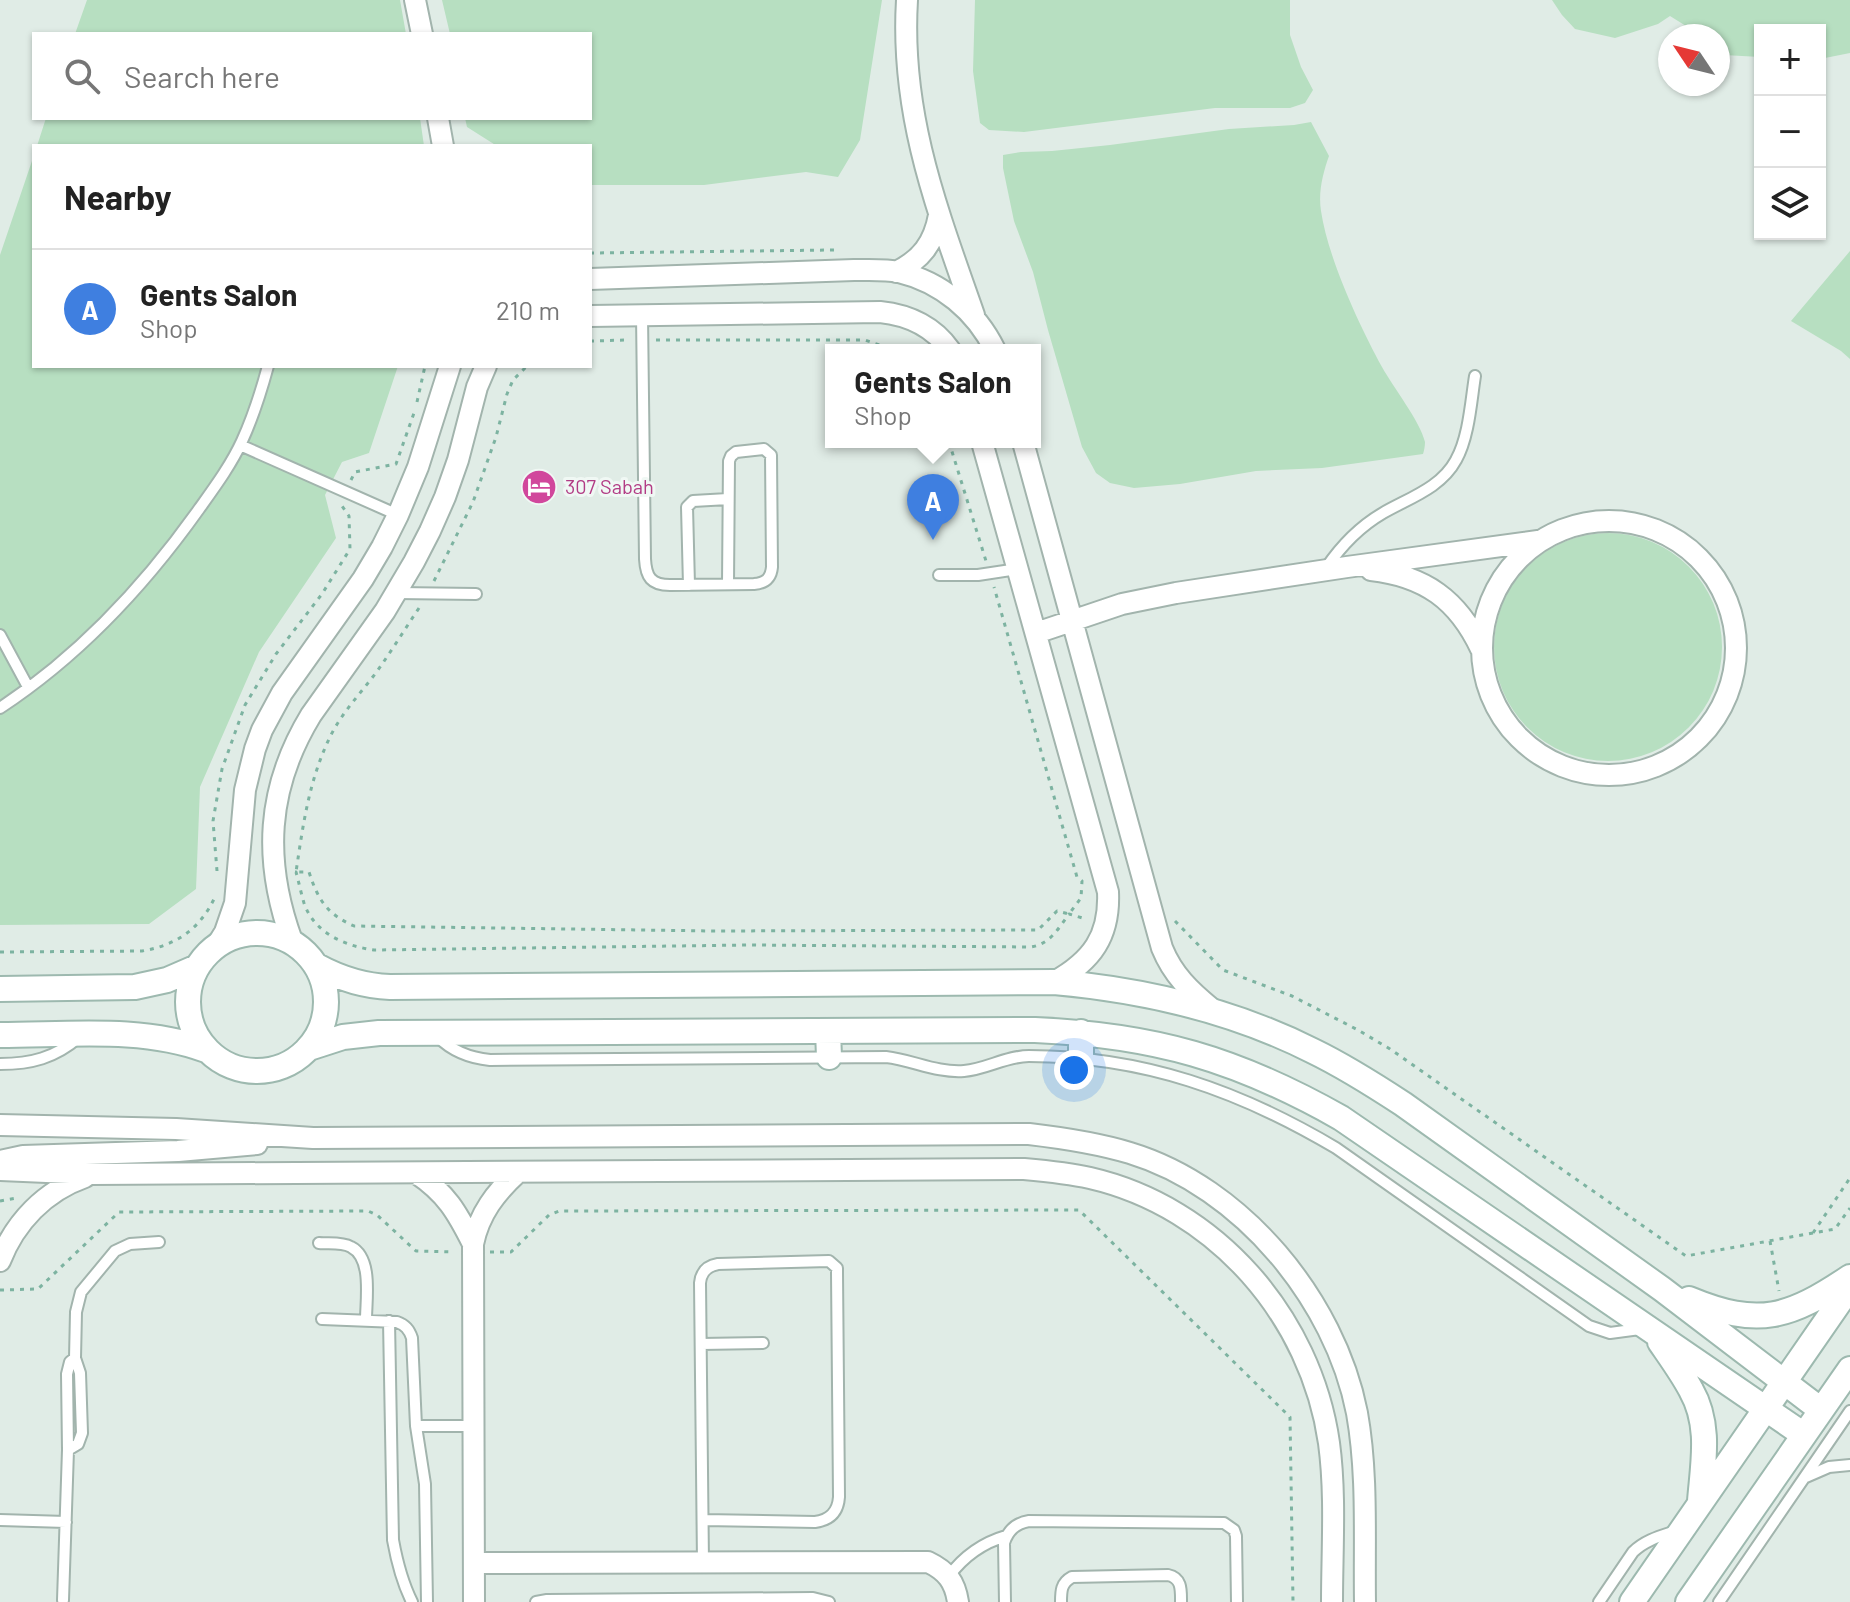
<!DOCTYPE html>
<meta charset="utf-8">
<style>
body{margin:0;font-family:Barlow,sans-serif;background:#f6f6f6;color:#222}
.controls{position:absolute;right:24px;top:24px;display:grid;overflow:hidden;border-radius:0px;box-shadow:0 2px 6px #0004}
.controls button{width:72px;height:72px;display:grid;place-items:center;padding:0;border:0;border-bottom:2px solid #e0e0e0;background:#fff;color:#222;font:40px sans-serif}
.compass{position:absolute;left:1658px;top:24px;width:72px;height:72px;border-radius:50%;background:#fff;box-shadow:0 2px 6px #0004;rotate:305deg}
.you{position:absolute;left:1074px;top:1070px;width:28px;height:28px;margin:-20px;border:6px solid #fff;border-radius:50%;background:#1a73e8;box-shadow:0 0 0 12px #1a73e833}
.badge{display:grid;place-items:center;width:52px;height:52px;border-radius:50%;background:#0b8043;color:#fff;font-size:26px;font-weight:700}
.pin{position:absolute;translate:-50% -66px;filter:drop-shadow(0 2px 4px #0008)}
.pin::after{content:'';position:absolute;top:42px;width:28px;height:24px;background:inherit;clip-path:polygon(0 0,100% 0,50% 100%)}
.popup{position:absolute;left:825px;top:344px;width:216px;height:104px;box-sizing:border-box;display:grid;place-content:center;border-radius:0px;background:#fff;filter:drop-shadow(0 2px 6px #0005);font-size:26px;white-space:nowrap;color:#767676}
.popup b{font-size:30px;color:#222}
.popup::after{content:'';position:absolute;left:50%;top:100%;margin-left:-16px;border:16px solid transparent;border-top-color:#fff}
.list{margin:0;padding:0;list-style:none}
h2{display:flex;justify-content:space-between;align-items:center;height:104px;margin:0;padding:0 32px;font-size:34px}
h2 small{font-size:26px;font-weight:400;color:#767676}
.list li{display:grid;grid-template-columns:52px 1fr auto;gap:24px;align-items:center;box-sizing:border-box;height:120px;padding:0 32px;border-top:2px solid #e0e0e0}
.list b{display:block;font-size:30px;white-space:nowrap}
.list p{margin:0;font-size:26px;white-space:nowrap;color:#767676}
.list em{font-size:26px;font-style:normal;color:#767676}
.icon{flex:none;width:44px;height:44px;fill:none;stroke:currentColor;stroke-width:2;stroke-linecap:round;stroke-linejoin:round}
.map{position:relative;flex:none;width:1850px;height:1602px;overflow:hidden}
.search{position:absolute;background:#fff;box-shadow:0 2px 6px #0004;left:32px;top:32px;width:560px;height:88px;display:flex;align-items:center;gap:20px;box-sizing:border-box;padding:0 28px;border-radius:0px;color:#767676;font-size:30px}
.panel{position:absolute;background:#fff;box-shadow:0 2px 6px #0004;left:32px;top:144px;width:560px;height:224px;border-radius:0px}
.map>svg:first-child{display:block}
</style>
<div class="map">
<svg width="1850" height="1602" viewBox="0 0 1850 1602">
<rect width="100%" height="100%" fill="#e0ece6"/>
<path fill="#b7dfc1" d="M87,0h313l6,34h-331z
M442,0h440l-22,140 -22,37 -32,-5 -102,13h-114v-39h-93l-30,-19 -2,-9h125v-84h-140z
M975,0h315v35l11,32 12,23 -8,13 -15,5h-75l-191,24 -35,-2 -9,-7 -7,-52z
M1552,0h298v53l-30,6v-29h-60v27l-36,-2 -6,-5v-14h-16l-32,-20 -12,8 -43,14 -40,-9 -13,-14z
M46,118h374l4,28h-387z
M1311,122l18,34c-6,17 -11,36 -8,55 7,47 38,114 61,156 11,20 38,54 43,75 0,4 -1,9 -2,12l-101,14 -66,3 -76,13 -46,4 -24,-5 -14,-10 -14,-26 -34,-117 -15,-58 -19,-51 -11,-53v-13l18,-3 31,-1 58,-6 119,-16 65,-4z
M34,155v211h364l-29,87 -27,9 -17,33 11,43 -77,114 -59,135 -4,102 -47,35 -149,1v-670z
M1850,251v108l-9,-8 -50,-30z
M1494 647a114 114 0 1 1 228 0a114 114 0 1 1-228 0Z"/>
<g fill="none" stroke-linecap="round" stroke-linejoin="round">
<defs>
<path id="lane" d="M642,315l3,244c1,18 6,26 25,26l84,-1c12,-1 17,-6 18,-17l-1,-112 -7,-6 -28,3 -5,4 -2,5 -1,123
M240,445l158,70
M1326,568c15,-22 33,-41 57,-55 26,-15 58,-25 73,-53 13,-23 15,-59 19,-84
M939,575h39l40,-6
M689,585l-2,-78 6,-6 35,-2
M397,593l79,1
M0,635l28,52
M0,708c79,-52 145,-123 199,-199 15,-21 32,-44 43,-68 11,-24 19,-49 26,-75
M438,1037c15,15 32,21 52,23l396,-3c27,3 50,16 78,14 23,-2 42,-15 65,-15 114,0 211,35 307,92l253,178 21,7 30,-4
M0,1064c31,0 55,-6 79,-27
M319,1243c10,1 23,-1 32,4 22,11 15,52 15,73
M322,1319l75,3c8,3 12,7 15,16l4,88 9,58 2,118
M389,1321l4,219c4,22 9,42 19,62
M701,1344l62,-1
M416,1426h57
M68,1450l10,-6 4,-11 -2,-60 -5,-15 1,-46 5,-20 34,-41 15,-7 29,-2
M1806,1477l23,-10 21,-2
M0,1520l66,2
M703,1520l112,2c15,-2 23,-10 24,-25l-2,-224v-5l-8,-7 -111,3c-11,2 -17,8 -18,19 1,93 2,186 3,280
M949,1576c15,-20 33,-33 57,-40
M63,1600l5,-150 -1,-76 3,-12 5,-4
M536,1602l11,-2 266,-2 16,4
M1005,1602l-1,-59c4,-13 12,-20 25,-22l195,2 10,7 2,6 1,66
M1061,1602c0,-11 0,-19 11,-25l96,-2c14,3 13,15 13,27
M1599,1602l34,-50c12,-12 28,-16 43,-21
M1719,1602l131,-191"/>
<path id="street" d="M415,0l7,34
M907,0c-7,115 30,209 67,315
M438,118l5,28
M896,272c25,-12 38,-29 43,-57
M590,279l264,-9c15,0 31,-1 45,2 42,10 77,39 96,78
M590,316l290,-4c29,3 53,14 70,38
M982,442l126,450c2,44 -16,69 -54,90
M1023,442l139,506c11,27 28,43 50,61
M1482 648a127 127 0 1 1 254 0a127 127 0 1 1-254 0Z
M1371,570c54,6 87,30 110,79
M1036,633l86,-29 54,-11 171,-26 191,-26
M292,941c-29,-80 -26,-152 19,-226l74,-104 29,-49 16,-31 15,-34 13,-37 19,-73 9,-21
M217,945l8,-13 10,-29 10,-113 10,-41 7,-19 20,-37 81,-114 19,-32 16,-32 20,-48 32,-101
M0,1125l176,4 137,9 716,-4c34,4 68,9 101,19 112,34 205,147 227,260 11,62 7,126 8,189
M0,1161l23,-5 155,-5 79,-7
M0,1170l93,4 931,-5c22,2 44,4 66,9 126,29 221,139 239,265 7,52 3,107 3,159
M416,1173c30,20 41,39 57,71
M0,1261c15,-39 45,-70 85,-84
M474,1563l454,-1c19,9 27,20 30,40
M474,1602l-1,-358c6,-30 23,-52 45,-72"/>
<path id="secondary" d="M188 1002a69 69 0 1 1 138 0a69 69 0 1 1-138 0Z
M317,966c24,13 46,20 73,21l664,-5c90,8 178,28 259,69 31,15 61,34 90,53l259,185 159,121
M0,989l135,-2 32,-7 30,-13
M828,1031l1,26
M0,1035c67,0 143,-9 206,15
M309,1048l34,-11 36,-4 656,-3c119,5 202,29 306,88l463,317
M1081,1059v-27
M1689,1299c70,29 100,19 161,-22
M1660,1342c11,16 22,31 31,48 20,35 12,73 9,111
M1632,1602l218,-315
M1688,1602l162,-233"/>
</defs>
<use href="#lane" stroke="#a2b4ad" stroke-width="14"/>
<use href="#street" stroke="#a2b4ad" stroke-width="24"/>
<use href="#secondary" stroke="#9db9af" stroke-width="28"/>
<path stroke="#7db3a1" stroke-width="3" stroke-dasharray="4 6" stroke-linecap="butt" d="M590,253l244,-3
M656,340h209l29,10
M590,341l38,-1
M417,402l8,-36
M949,442l37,119
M351,480l4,-8 41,-8 18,-51
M434,581l39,-79 23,-65 11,-43 6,-14 14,-14
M419,608c-14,21 -27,42 -41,62 -16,22 -35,41 -47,65 -22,44 -28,90 -35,137h13c9,28 18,42 45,54l360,5 324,-1 19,-19 12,3 12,-16 1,-17 -5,-4 -83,-290
M217,871l-4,-50 9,-52 23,-64 31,-51 46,-60 28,-45 -1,-33 -7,-10
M295,872h1c3,11 5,21 8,31 10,30 41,43 70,47l375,-5 282,2c19,-3 27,-18 38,-33l17,5
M1175,921l48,49 69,26 66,34 32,19 296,207 149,-27 15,-21
M0,952l142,-1c35,-6 58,-22 73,-54
M0,1201l17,-3
M1813,1233l37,-55
M1770,1241l9,50
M490,1252h21l38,-37 10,-4 520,-1 211,207 3,185
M0,1290l38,-1 81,-77 249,-1 9,4 39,36 38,1"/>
<use href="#lane" stroke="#fff" stroke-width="10"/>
<use href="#street" stroke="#fff" stroke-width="20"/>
<use href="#secondary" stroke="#fff" stroke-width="24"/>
</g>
<defs>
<symbol id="hotel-disc" viewBox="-11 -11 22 22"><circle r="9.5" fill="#d1479c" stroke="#f0f8f4"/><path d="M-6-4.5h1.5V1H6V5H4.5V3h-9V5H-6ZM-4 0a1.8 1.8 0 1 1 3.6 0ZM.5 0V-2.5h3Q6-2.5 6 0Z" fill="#fff"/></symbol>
</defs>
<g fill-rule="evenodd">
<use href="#hotel-disc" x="519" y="467" width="40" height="40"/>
</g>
<g text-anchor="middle" stroke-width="6" stroke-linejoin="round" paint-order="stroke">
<g font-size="20" fill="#b23c85" stroke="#f0f8f4" text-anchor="start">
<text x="565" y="494">307 Sabah</text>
</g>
</g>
</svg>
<div class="controls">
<button>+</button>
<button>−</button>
<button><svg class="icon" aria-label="layers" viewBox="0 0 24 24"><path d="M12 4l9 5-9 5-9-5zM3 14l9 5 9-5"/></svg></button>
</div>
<svg class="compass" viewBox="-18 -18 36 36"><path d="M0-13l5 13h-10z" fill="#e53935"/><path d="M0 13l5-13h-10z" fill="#767676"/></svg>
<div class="you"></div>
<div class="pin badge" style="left:933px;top:540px;background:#3f7fe0">A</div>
<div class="popup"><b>Gents Salon</b>Shop</div>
<div class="search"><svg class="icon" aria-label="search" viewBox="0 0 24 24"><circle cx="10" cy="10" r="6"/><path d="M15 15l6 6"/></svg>Search here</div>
<section class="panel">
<h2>Nearby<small></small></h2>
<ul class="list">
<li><span class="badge" style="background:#3f7fe0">A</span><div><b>Gents Salon</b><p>Shop</p></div><em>210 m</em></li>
</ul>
</section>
</div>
